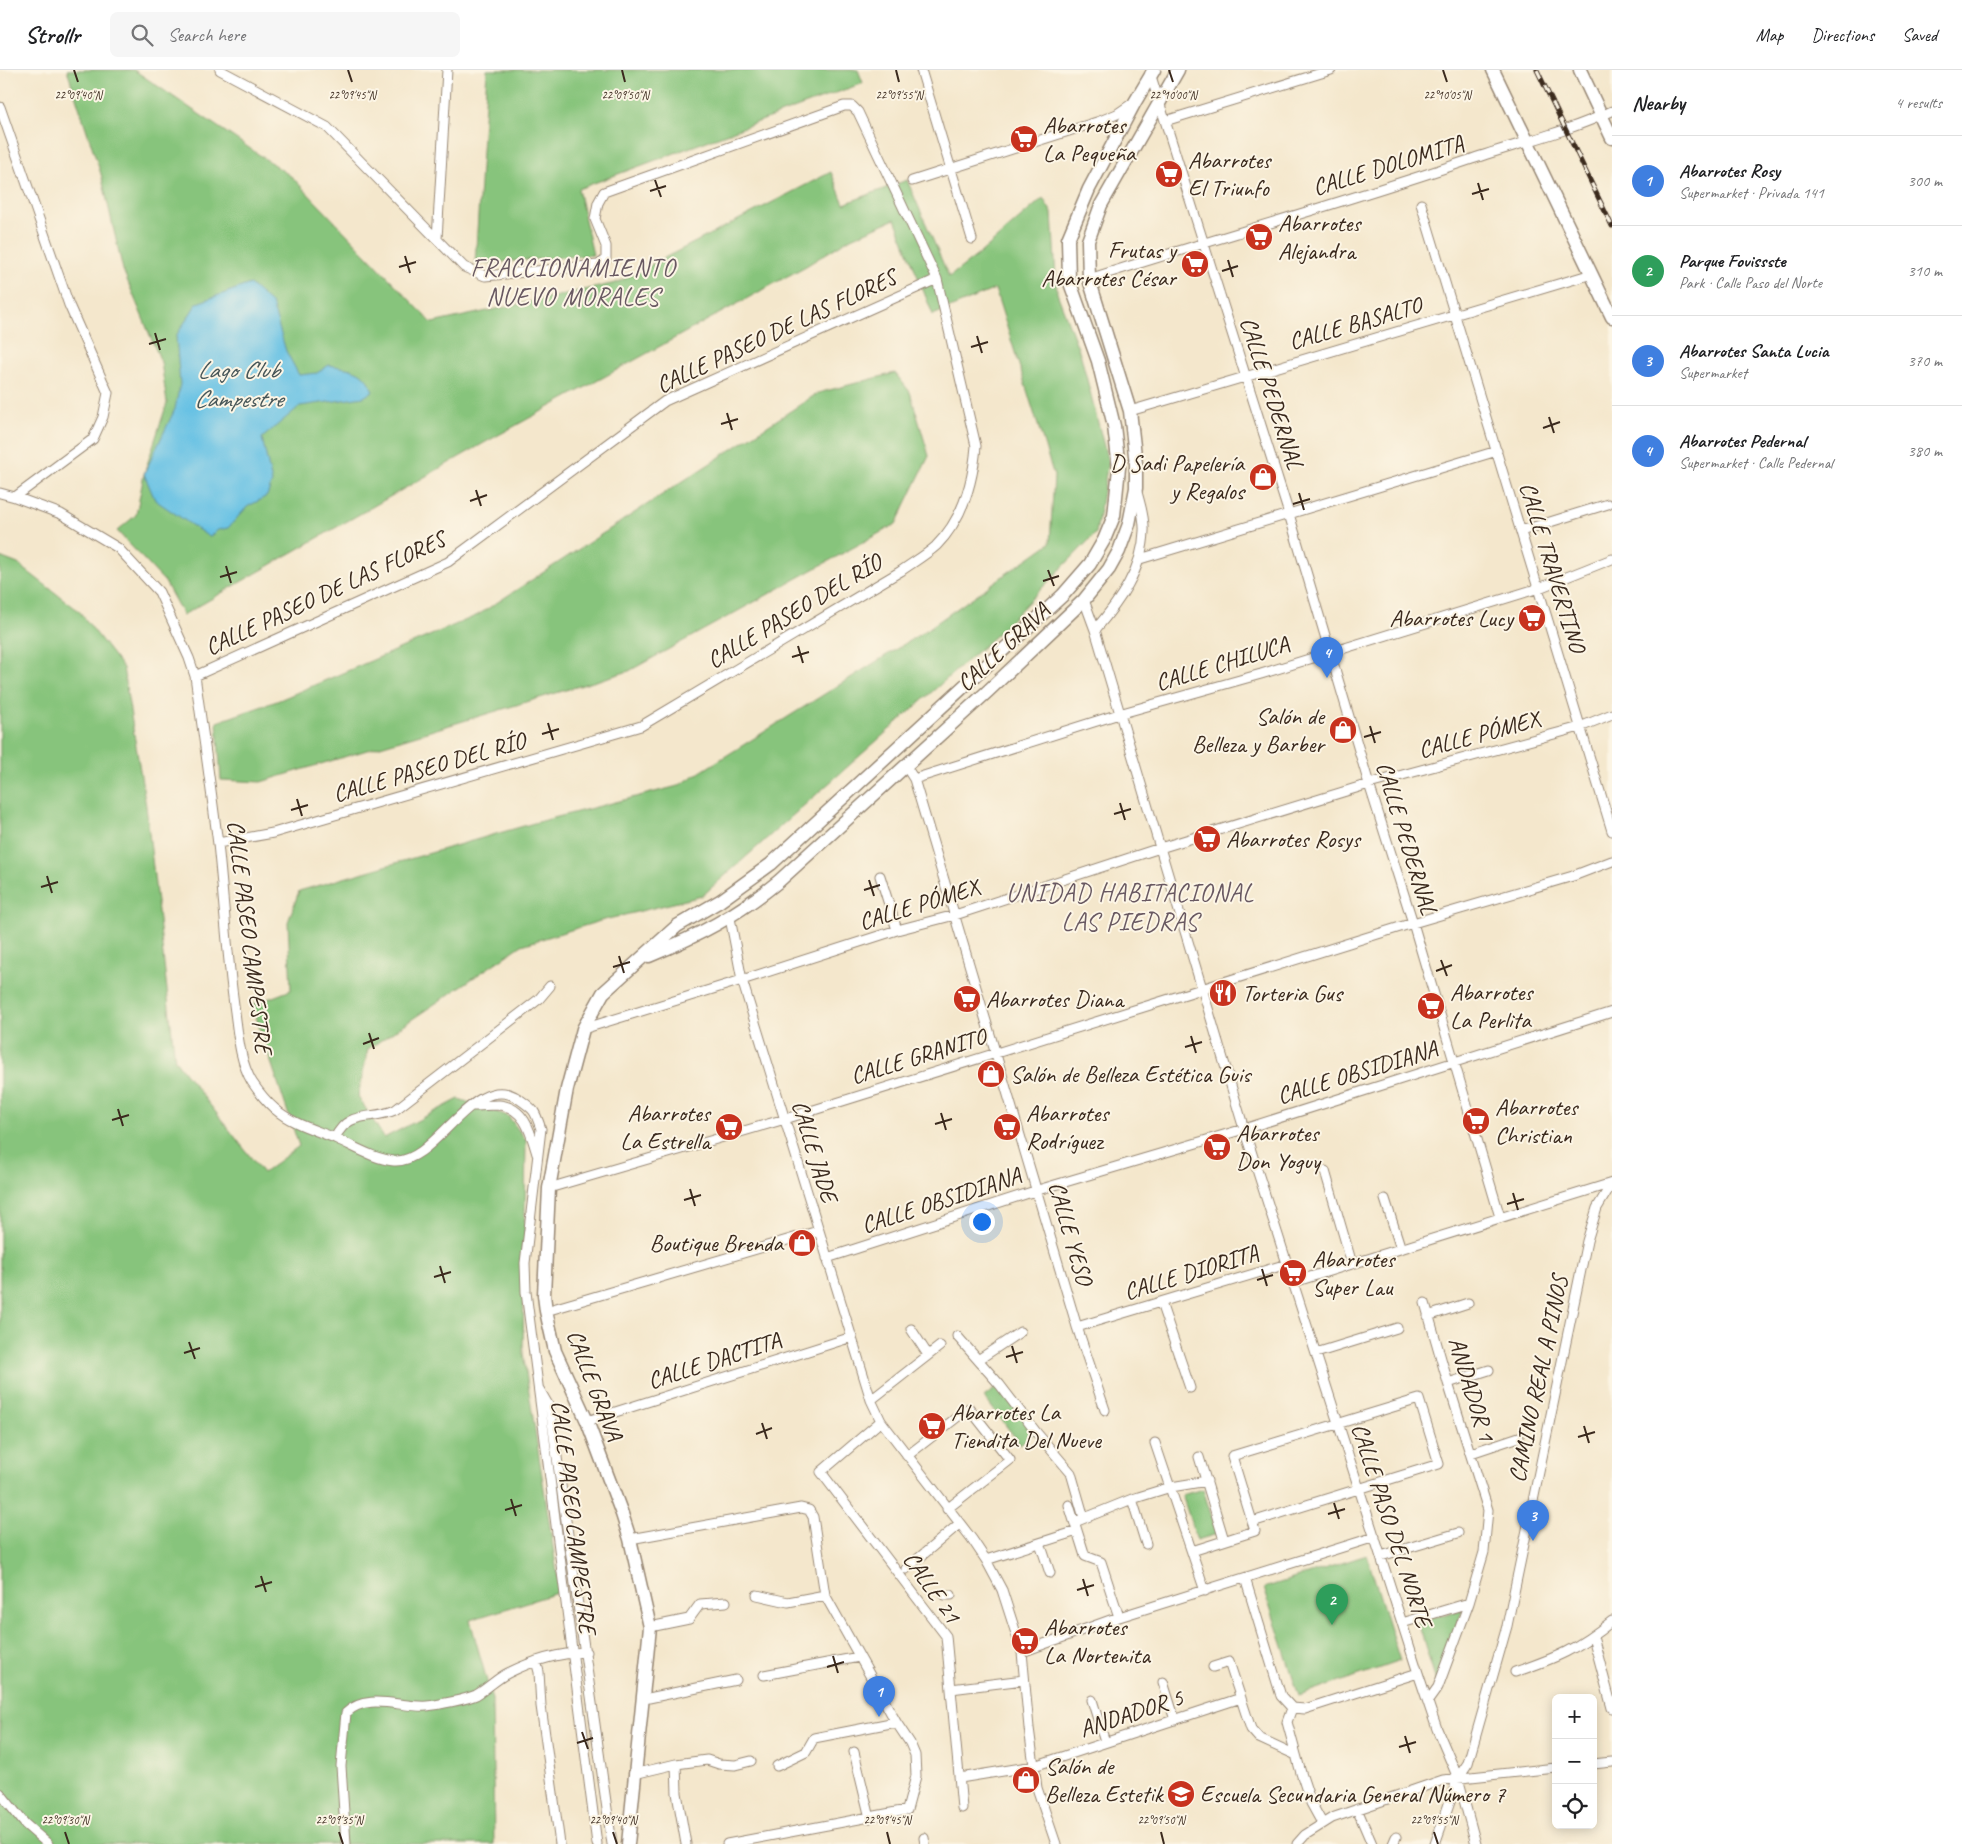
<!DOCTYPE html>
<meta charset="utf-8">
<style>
body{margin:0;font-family:Caveat,sans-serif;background:#f6f6f6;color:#202124}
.controls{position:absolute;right:15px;bottom:15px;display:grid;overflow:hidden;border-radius:8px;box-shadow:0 2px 12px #0003}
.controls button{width:45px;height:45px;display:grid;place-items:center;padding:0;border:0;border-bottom:1px solid #e0e0e0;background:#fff;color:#202124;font:25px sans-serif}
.you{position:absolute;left:981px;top:1151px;width:18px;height:18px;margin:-12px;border:4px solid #fff;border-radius:50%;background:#1a73e8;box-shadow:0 0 0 8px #1a73e833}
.badge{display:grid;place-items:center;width:32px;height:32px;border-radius:50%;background:#c8321e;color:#fff;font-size:16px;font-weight:700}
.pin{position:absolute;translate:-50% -41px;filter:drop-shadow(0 1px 2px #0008)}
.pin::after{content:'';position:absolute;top:26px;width:18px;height:15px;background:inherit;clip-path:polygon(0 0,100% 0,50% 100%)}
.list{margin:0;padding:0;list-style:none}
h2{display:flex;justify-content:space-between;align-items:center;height:65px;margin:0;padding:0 20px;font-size:21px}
h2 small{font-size:16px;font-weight:400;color:#757577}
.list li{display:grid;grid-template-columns:32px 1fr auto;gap:15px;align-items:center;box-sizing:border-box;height:90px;padding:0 20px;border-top:1px solid #e0e0e0}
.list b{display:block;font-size:19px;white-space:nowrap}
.list p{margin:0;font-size:16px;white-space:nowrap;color:#757577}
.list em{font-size:16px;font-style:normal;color:#757577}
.icon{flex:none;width:28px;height:28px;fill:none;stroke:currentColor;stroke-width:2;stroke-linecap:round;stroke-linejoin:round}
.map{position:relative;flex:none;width:1612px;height:1774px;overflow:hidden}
header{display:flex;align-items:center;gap:30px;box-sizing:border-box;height:70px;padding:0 25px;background:#fff;border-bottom:1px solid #e0e0e0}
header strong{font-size:24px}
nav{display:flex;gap:28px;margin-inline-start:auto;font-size:18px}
.search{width:350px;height:45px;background:#f6f6f6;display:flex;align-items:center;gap:12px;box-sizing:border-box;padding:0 18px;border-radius:8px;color:#757577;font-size:19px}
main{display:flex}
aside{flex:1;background:#fff}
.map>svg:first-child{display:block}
</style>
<header>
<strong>Strollr</strong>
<div class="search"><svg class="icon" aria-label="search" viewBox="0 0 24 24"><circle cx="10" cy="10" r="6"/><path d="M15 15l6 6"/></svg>Search here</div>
<nav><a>Map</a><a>Directions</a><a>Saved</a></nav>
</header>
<main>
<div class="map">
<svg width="1612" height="1774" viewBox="0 0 1612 1774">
<rect width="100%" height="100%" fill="#fcf5e5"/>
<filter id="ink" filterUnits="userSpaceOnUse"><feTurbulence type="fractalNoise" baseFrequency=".02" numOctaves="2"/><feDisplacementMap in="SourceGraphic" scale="10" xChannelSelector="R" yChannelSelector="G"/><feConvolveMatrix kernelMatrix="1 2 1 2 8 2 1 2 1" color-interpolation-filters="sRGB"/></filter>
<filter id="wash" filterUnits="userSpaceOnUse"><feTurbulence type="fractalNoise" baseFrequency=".0096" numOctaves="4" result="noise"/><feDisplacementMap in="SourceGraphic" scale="20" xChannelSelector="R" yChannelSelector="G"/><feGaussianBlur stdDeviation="1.12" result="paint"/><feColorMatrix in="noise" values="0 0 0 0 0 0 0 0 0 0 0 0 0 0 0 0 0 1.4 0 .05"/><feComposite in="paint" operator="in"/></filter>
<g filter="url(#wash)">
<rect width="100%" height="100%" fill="#f4e7cc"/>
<path fill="#87c47b" stroke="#61774c" d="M67,0h67l158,107 140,146 184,-40 215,-111 13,32 63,-24 42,97 30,-23 64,-56 9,15 5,80 24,63 27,106 -12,71 -100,102 -294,261 -102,25 -78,24 -154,104 -10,47 26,42 75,-39 49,17 18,24 -3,213 37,239 -90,28 22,79 2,145h-494v-1287l18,7 61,47 44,57 23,138 29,254 88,113 36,-27 -47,-141 39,-15 -3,-68 11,-31 235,-68 144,-37 247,-155 125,-88 4,-67 -59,-187 -62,26 -38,-96 -44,19 -45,28 -322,177 -301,172 -18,-33 -48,-51 19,-16 8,-41 23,-71 -6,-41 -38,-92 -22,-96z
M487,0h371l5,13 -285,106 15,66 -118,9z
M895,303l15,19 19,64 -33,68 -267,147 -368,111 -40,-2 -4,-58 60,-21 201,-86 340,-222z
M1000,1315l36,47 -16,12 -36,-47z
M1203,1419l14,45 -20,6 -15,-45z
M1367,1485l33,106 -101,35 -35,-108z
M1463,1539l-27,73 -18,-60z"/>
<path fill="#66c1e4" stroke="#507681" d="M250,214l22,20 14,47 13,24 18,-2 12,-8c22,4 35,3 44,26l-9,6 -64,9 -38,32 10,44 -5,14 -20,11 -19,21 -10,2 -9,7 -54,-37 -11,-26 31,-65 5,-25 -4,-48 21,-33z"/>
</g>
<g filter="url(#ink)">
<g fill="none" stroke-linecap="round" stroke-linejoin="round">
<defs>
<path id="street" d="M921,0l51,169
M1150,3l139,441 80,270 44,139 87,294
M0,37l69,198 39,88 -5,24 -10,22 -78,58
M1165,51l166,-51
M912,111l188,-60 17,-7 16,-11
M1421,134l191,627
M437,169l10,-169
M1089,209c128,-41 257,-77 383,-120 47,-16 95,-27 140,-48
M1130,341l462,-137
M0,423l15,4 46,17 57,34 41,44 30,66 6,18c8,56 16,112 23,168 6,56 9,112 17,168 3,23 5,50 17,70 6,9 15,20 23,27 17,15 41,21 62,30 18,8 37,20 57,22 43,3 80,-93 125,-62 16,11 16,12 22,30l-16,134 1,29 71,552
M1521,461l87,-27
M1140,489l357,-108
M1084,530l11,30 149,499 174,544 19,56 21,49 18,66
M1095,560c24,-28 48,-61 49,-99 1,-13 -4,-27 -7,-39
M195,606l253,-114 217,-161 272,-122
M905,695l9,14 205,-65 142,-40 278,-86 73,-29
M914,709l163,548 28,83
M218,773l55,-10 368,-107 260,-155c11,-8 25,-16 35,-25 27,-27 37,-63 40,-100l-39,-167 -79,-167 -6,-6h-8l-240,86 -6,11 -3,16 11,27v14l-8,5 -113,11 -21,-9 -137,-140 -107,-57
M880,806l17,54
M730,848l12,62 129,420 10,21 91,118 14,21 16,30 20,62 7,76 8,60 19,56
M583,959l159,-49 155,-50 58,-15 205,-67 209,-64 211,-57 32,-13
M471,1036c10,0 19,-1 28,-1 26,2 32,29 38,49
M335,1068c14,-29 35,-17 60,-28l144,-111 11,-13
M1325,1101l27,93
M549,1118l236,-69 628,-196 160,-47 39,-15
M1385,1129l16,50
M827,1188l211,-68 206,-61 368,-117
M1294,1212l318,-99
M1161,1233l29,85
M1425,1233l23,80 40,127 -4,42 -15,51 -31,84 -10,14
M546,1241l272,-80
M1428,1246l40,-13
M1077,1257l210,-63
M911,1259l17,26
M957,1266l43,49 36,47 35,41 13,45
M1316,1283l81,-25
M978,1290l42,-28
M1448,1313l41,-13
M539,1319l11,19 62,436
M871,1330l69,-54
M587,1351l265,-84
M881,1351l-60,51 125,164 16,172
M1155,1373l50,148
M1471,1383l48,-16
M907,1386l62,-48 41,52 -63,49
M1199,1387l25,83
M1132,1429l14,45
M1069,1435l16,51 16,6 18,55
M1075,1452l57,-23 39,-12 36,-6
M630,1469l171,-31 8,2 4,7 12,78 71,127 14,21 5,12 1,21 -9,34 -180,34
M1040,1473l10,30
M1192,1481l63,-20 -23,-75 187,-57 20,65 -187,58
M1381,1486l77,-23
M986,1490l91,-29
M906,1499l53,-45
M1245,1508l36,118 11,12
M757,1525l31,7 37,-7
M945,1525h6
M1402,1553l67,-20
M650,1557l39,-8 11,-15 26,-2
M1593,1567l19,71
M1022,1582l94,-34 259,-81
M536,1591l3,11 2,34 19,138
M1213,1597l16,-5 22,67 8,9 37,17
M1515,1602c41,-14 63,-23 97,-51
M764,1605l95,-18
M1163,1612l12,38
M951,1619l73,-9
M644,1629l92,-19
M1092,1630l13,42
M1292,1638l13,1 113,-36
M1292,1638l-5,14 14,51 10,30 11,20
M854,1682l16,66
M676,1694l1,29 9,51
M1593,1694l19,-2
M777,1696l29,-14 8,-14 82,-16
M634,1704l42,-10 31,-4 12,4 16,1 16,-4
M960,1708l74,-12 207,-68
M0,1723l25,31 23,20
M1357,1739l15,35
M924,1768l1,6
M346,1774l-5,-78 5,-53c21,-21 56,-5 81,-7 10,-1 41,-7 49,-11 11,-6 20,-16 32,-22 24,-12 51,-20 78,-21
M1297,1774l8,-9 27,-17 111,-38 113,-12
M1393,1774l3,-7
M1435,1774l23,-66 10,-15 39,-137 80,-385 10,-33 15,-25"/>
<path id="secondary" d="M1493,0l119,247
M1580,0l32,68
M649,886c51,-21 87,-40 130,-75l209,-190 96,-91 25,-31 10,-18 10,-27 7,-36v-24l-6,-53 -41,-132 -1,-38 13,-36 77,-135
M628,1774l22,-217 -20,-88 -8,-25 -35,-93 -32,-70 -9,-40 -2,-16 5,-107 18,-99 16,-60 20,-36 74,-67 43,-25 51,-37 292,-269 27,-31 14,-24 10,-24 5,-48 -5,-42 -16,-65 -29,-81 -1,-41 21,-50 46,-87 19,-32"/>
</defs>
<use href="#street" stroke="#988875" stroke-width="11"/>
<use href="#secondary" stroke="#988875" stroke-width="15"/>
<use href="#street" stroke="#fff" stroke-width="9"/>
<use href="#secondary" stroke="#fff" stroke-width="12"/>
<defs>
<path id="rail" d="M1537,0l75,156"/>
</defs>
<use href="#rail" stroke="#3b2a1e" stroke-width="5"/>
<use href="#rail" stroke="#fcf5e5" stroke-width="3" stroke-dasharray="9" stroke-linecap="butt"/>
</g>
</g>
<path fill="none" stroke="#3b2a1e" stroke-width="2" d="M74,0l4,12M348,0l4,12M622,0l3,12M896,0l3,12M1169,0l4,12M1443,0l4,12M655,110l6,17M1478,113l5,17M650,121l16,-5M1472,124l17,-5M405,186l5,17M1228,190l5,17M399,197l17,-5M1222,201l16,-5M155,263l5,17M977,266l5,17M149,274l17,-5M971,277l17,-5M727,343l5,17M1549,347l5,16M721,354l17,-5M1543,358l17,-6M476,420l5,16M1299,423l5,17M470,431l17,-6M1293,434l17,-5M226,496l5,17M1048,500l6,16M220,507l17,-5M1043,511l16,-5M798,576l5,17M792,587l17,-5M548,653l5,17M1370,656l5,17M542,664l17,-5M1364,667l17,-5M297,729l5,17M1120,733l5,17M291,740l17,-5M1114,744l17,-5M47,806l5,17M869,810l5,16M41,817l17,-5M864,820l16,-5M619,886l5,17M1441,890l6,16M613,897l17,-5M1436,901l16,-6M369,963l5,16M1191,966l5,17M363,974l16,-6M1185,977l17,-5M118,1039l5,17M941,1043l5,17M112,1050l17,-5M935,1054l17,-5M690,1119l5,17M1513,1123l5,17M684,1130l17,-5M1507,1134l17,-5M440,1196l5,17M1262,1199l5,17M434,1207l17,-5M1257,1210l16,-5M189,1272l6,17M1012,1276l5,17M184,1283l16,-5M1006,1287l17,-5M762,1353l5,16M1584,1356l5,17M756,1364l16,-6M1578,1367l17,-5M511,1429l5,17M1334,1433l5,16M505,1440l17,-5M1328,1444l17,-5M261,1506l5,16M1083,1509l5,17M255,1517l17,-5M1077,1520l17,-5M833,1586l5,17M827,1597l17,-5M582,1662l6,17M1405,1666l5,17M577,1673l16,-5M1399,1677l17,-5M65,1762l4,12M339,1762l4,12M613,1762l4,12M887,1762l3,12M1161,1762l3,12M1434,1762l4,12"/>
<defs>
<symbol id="supermarket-disc" viewBox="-11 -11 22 22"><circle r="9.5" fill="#c8321e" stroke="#fcf5e5"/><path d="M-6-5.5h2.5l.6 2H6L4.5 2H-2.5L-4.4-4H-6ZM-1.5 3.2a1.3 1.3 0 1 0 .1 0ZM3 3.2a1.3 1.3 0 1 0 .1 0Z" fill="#fff"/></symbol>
<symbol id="shop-disc" viewBox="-11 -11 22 22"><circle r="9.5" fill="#c8321e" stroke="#fcf5e5"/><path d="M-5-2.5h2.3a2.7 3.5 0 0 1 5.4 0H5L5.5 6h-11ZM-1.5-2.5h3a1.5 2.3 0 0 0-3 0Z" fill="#fff"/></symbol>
<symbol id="restaurant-disc" viewBox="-11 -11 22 22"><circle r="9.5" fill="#c8321e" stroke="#fcf5e5"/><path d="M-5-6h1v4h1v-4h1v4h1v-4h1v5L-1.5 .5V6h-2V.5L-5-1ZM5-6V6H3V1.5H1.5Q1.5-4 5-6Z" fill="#fff"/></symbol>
<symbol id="school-disc" viewBox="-11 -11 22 22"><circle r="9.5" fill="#c8321e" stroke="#fcf5e5"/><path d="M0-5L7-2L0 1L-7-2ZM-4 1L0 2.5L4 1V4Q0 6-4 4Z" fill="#fff"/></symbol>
</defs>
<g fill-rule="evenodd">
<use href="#supermarket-disc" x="1008" y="53" width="32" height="32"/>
<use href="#supermarket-disc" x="1153" y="88" width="32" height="32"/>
<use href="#supermarket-disc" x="1243" y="151" width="32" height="32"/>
<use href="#supermarket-disc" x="1179" y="178" width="32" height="32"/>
<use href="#shop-disc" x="1247" y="391" width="32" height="32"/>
<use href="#supermarket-disc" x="1516" y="532" width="32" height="32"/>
<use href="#shop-disc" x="1327" y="644" width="32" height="32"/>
<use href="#supermarket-disc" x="1191" y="753" width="32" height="32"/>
<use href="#restaurant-disc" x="1207" y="907" width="32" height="32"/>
<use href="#supermarket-disc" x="951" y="913" width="32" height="32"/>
<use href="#supermarket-disc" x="1415" y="920" width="32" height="32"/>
<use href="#shop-disc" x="975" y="988" width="32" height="32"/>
<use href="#supermarket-disc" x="1460" y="1035" width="32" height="32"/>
<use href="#supermarket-disc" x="713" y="1041" width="32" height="32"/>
<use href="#supermarket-disc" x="991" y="1041" width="32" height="32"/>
<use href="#supermarket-disc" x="1201" y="1061" width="32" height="32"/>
<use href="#shop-disc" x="786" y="1157" width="32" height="32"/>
<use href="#supermarket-disc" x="1277" y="1187" width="32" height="32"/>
<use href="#supermarket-disc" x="916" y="1340" width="32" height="32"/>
<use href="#supermarket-disc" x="1009" y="1555" width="32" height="32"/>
<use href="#shop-disc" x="1010" y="1694" width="32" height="32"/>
<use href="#school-disc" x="1165" y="1708" width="32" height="32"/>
</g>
<g text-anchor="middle" stroke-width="4" stroke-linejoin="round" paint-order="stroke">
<g font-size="24" fill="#3b2a1e" stroke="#fcf5e5" text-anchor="start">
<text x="1043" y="63">Abarrotes<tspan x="1043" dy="28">La Pequeña</tspan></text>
<text x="1188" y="98">Abarrotes<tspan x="1188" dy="28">El Triunfo</tspan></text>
<text x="1278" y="161">Abarrotes<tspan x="1278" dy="28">Alejandra</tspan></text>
<text x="1176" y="188" text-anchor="end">Frutas y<tspan x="1176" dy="28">Abarrotes César</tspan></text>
<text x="1244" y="401" text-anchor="end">D Sadi Papelería<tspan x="1244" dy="28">y Regalos</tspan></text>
<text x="1513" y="556" text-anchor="end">Abarrotes Lucy</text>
<text x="1324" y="654" text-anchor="end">Salón de<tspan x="1324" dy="28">Belleza y Barber</tspan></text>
<text x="1226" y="777">Abarrotes Rosys</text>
<text x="1450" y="930">Abarrotes<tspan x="1450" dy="28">La Perlita</tspan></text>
<text x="1242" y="931">Torteria Gus</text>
<text x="986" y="937">Abarrotes Diana</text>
<text x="1010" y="1012">Salón de Belleza Estética Guis</text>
<text x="1495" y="1045">Abarrotes<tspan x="1495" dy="28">Christian</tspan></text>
<text x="710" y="1051" text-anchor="end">Abarrotes<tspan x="710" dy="28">La Estrella</tspan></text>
<text x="1026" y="1051">Abarrotes<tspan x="1026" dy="28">Rodríguez</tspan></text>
<text x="1236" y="1071">Abarrotes<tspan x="1236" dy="28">Don Yoguy</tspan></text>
<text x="783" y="1181" text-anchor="end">Boutique Brenda</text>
<text x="1312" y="1197">Abarrotes<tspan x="1312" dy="28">Super Lau</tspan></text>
<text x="951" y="1350">Abarrotes La<tspan x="951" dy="28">Tiendita Del Nueve</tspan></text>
<text x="1044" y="1565">Abarrotes<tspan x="1044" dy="28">La Nortenita</tspan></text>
<text x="1045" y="1704">Salón de<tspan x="1045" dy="28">Belleza Estetik</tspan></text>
<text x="1200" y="1732">Escuela Secundaria General Número 7</text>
</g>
<g font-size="24" fill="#3b2a1e" stroke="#fcf5e5">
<text transform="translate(1388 95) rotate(-17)" y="8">CALLE DOLOMITA</text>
<text transform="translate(1355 253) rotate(-16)" y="8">CALLE BASALTO</text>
<text transform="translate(776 261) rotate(-25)" y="8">CALLE PASEO DE LAS FLORES</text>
<text transform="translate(1272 323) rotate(72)" y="8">CALLE PEDERNAL</text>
<text transform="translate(1553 497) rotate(73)" y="8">CALLE TRAVERTINO</text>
<text transform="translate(325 523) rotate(-25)" y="8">CALLE PASEO DE LAS FLORES</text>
<text transform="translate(794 541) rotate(-31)" y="8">CALLE PASEO DEL RÍO</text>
<text transform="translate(1003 577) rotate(-43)" y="8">CALLE GRAVA</text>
<text transform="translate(1222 593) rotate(-17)" y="8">CALLE CHILUCA</text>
<text transform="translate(1479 664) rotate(-15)" y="8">CALLE PÓMEX</text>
<text transform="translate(429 697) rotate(-16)" y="8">CALLE PASEO DEL RÍO</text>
<text transform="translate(1407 768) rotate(73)" y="8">CALLE PEDERNAL</text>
<text transform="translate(919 834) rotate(-17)" y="8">CALLE PÓMEX</text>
<text transform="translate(250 867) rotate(83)" y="8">CALLE PASEO CAMPESTRE</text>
<text transform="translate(918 986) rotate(-17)" y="8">CALLE GRANITO</text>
<text transform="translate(1357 1002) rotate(-17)" y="8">CALLE OBSIDIANA</text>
<text transform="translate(815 1081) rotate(73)" y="8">CALLE JADE</text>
<text transform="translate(941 1130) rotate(-18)" y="8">CALLE OBSIDIANA</text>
<text transform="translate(1071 1163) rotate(74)" y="8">CALLE YESO</text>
<text transform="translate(1191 1202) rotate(-17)" y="8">CALLE DIORITA</text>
<text transform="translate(714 1290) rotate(-18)" y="8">CALLE DACTITA</text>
<text transform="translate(1538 1309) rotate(-78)" y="8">CAMINO REAL A PINOS</text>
<text transform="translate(595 1315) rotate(69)" y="8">CALLE GRAVA</text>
<text transform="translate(1472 1319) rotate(73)" y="8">ANDADOR 1</text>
<text transform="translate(574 1447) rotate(83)" y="8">CALLE PASEO CAMPESTRE</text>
<text transform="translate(1392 1455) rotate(72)" y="8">CALLE PASO DEL NORTE</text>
<text transform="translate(932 1517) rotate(55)" y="8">CALLE 21</text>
<text transform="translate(1131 1643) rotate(-18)" y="8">ANDADOR 5</text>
</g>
<g font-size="25" letter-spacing="1" fill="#695962" stroke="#fcf5e5">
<text x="573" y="206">FRACCIONAMIENTO<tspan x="573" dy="29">NUEVO MORALES</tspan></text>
<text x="1130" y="831">UNIDAD HABITACIONAL<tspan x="1130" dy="29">LAS PIEDRAS</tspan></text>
</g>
<g font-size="25" font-style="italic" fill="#485759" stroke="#fcf5e5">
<text x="238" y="308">Lago Club<tspan x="238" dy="29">Campestre</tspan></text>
</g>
</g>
<g font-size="12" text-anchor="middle" fill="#3b2a1e" stroke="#fcf5e5" stroke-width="4" stroke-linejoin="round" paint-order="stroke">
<text x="78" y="29">22°09'40"N</text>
<text x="352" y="29">22°09'45"N</text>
<text x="625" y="29">22°09'50"N</text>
<text x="899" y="29">22°09'55"N</text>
<text x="1173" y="29">22°10'00"N</text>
<text x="1447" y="29">22°10'05"N</text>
<text x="65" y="1754">22°09'30"N</text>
<text x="339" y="1754">22°09'35"N</text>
<text x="613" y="1754">22°09'40"N</text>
<text x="887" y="1754">22°09'45"N</text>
<text x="1161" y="1754">22°09'50"N</text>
<text x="1434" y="1754">22°09'55"N</text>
</g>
</svg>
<div class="controls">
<button>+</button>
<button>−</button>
<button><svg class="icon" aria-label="locate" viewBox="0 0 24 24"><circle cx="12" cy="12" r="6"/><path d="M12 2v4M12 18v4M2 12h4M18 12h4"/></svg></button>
</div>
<div class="you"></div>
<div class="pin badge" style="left:879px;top:1647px;background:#3f7fe0">1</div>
<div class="pin badge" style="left:1332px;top:1555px;background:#2e9e5b">2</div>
<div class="pin badge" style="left:1533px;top:1471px;background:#3f7fe0">3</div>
<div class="pin badge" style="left:1327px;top:608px;background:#3f7fe0">4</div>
</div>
<aside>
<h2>Nearby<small>4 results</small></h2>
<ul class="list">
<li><span class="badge" style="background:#3f7fe0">1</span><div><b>Abarrotes Rosy</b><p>Supermarket · Privada 141</p></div><em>300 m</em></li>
<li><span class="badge" style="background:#2e9e5b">2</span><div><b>Parque Fovissste</b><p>Park · Calle Paso del Norte</p></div><em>310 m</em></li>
<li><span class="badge" style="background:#3f7fe0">3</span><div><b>Abarrotes Santa Lucia</b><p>Supermarket</p></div><em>370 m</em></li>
<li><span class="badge" style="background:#3f7fe0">4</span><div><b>Abarrotes Pedernal</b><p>Supermarket · Calle Pedernal</p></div><em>380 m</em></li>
</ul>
</aside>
</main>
